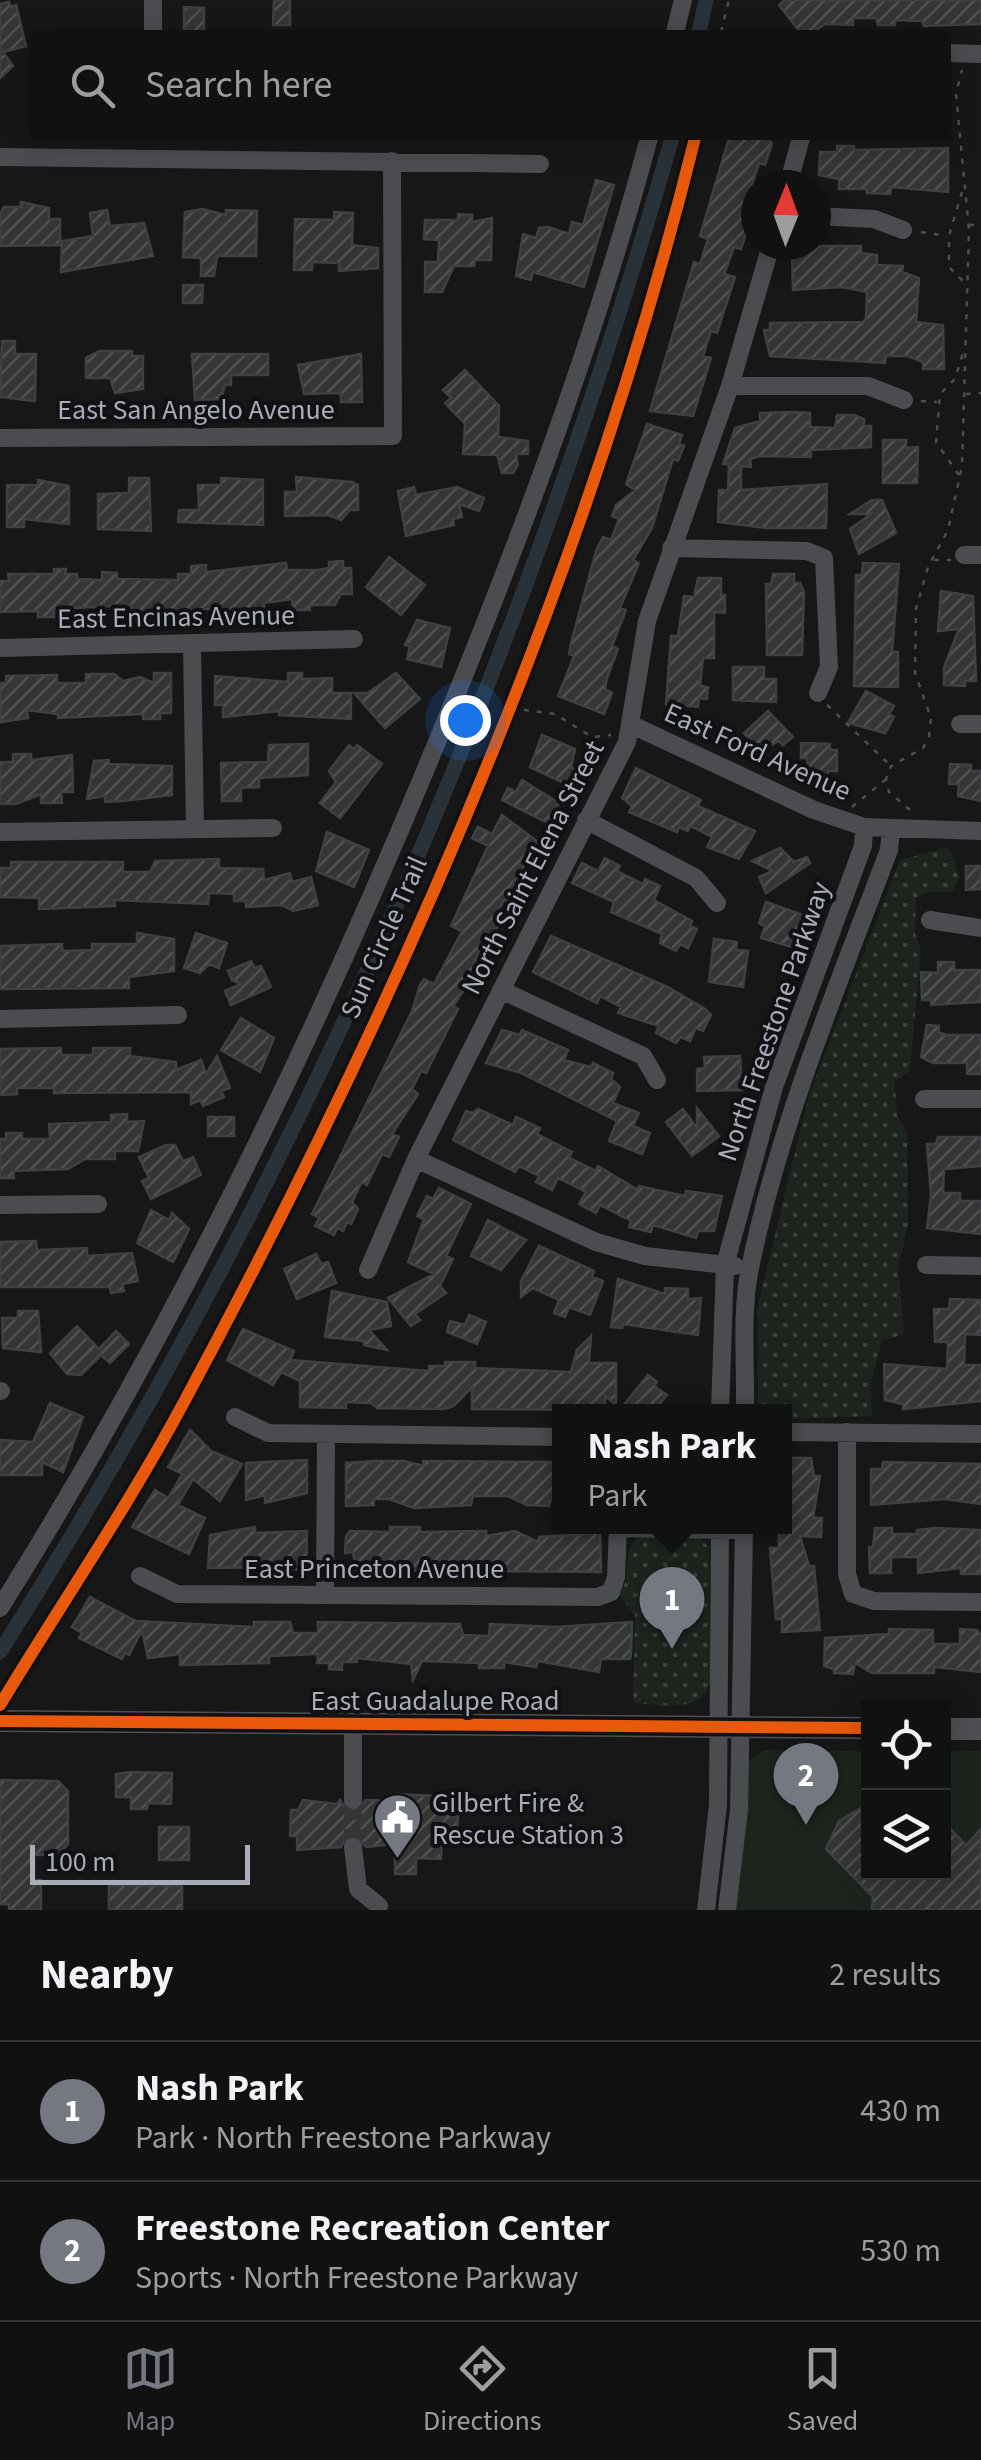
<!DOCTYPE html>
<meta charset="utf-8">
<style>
body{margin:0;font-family:"Source Sans 3",sans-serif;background:#1a1a1a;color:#f1f3f6}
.controls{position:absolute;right:30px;bottom:30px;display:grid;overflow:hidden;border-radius:0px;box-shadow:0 5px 25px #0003}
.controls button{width:90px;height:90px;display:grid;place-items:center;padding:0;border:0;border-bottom:2px solid #303131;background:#111;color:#f1f3f6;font:50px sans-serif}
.compass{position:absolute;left:741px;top:170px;width:90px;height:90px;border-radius:50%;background:#111;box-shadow:0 5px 25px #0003;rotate:1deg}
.scale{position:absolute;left:30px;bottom:25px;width:220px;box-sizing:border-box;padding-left:10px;border:5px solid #a8adb8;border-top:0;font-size:28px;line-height:35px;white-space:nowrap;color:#a8adb8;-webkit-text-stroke:8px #111113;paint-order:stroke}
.you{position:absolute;left:465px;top:720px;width:35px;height:35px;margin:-25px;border:8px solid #fff;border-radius:50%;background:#1a73e8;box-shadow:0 0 0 15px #1a73e833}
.badge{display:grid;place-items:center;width:65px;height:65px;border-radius:50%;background:#757880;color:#fff;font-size:32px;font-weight:700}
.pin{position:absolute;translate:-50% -82px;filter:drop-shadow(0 2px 5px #0008)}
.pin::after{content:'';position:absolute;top:52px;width:35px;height:30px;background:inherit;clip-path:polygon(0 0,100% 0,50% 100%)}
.popup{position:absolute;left:552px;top:1404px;width:240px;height:130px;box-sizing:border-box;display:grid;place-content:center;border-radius:0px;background:#111;filter:drop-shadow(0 2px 8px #0005);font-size:32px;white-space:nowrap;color:#9c9d9f}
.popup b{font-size:38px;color:#f1f3f6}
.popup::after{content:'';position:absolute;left:50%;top:100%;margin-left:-20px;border:20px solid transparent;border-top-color:#111}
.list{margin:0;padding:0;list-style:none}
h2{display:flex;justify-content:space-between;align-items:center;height:130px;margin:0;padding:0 40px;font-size:42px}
h2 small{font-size:32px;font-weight:400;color:#9c9d9f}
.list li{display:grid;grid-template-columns:65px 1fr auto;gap:30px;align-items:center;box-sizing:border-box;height:140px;padding:0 40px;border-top:2px solid #303131}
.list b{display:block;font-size:38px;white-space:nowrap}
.list p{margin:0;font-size:32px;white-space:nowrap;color:#9c9d9f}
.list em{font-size:32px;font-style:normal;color:#9c9d9f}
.icon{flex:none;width:55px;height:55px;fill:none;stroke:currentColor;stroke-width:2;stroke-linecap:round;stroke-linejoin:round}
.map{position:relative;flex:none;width:981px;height:1910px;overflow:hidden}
.search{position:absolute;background:#111;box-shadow:0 5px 25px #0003;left:30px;right:30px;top:30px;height:110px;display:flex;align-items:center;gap:25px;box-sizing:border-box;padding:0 35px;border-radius:0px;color:#9c9d9f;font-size:38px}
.sheet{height:410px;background:#111}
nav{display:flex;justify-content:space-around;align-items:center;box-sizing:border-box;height:140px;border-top:2px solid #303131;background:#111;font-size:28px;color:#9c9d9f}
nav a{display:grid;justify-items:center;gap:5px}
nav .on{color:#757880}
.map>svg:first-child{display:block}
</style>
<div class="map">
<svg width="981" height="1910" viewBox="0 0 981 1910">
<defs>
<pattern id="park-dots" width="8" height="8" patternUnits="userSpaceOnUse" patternTransform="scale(2.5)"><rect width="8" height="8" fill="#1d241e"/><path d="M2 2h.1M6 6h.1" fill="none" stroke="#3b413d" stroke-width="1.8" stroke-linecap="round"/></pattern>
<pattern id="building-hatch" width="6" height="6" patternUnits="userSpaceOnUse" patternTransform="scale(2.5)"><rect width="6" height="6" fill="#353536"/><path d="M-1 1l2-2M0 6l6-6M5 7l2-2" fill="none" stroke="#4f5051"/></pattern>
</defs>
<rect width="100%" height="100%" fill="#171717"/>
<path fill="url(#park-dots)" d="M949,847l11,30 -8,15h-25l-11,6 -1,35 6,16 -11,121 -15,12 2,33 10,17 1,93 -10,42 6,67 -22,7 -11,41 1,34 -87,3 -1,-7 -17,-1 -9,-5 -1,-97 52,-214 91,-235z
M639,1535l59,1 11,11 1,135c-8,33 -50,22 -77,21l2,-88 -16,-20c14,-18 2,-43 20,-60z"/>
<path fill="#1d241e" d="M765,1750l103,1v121h76v-121h37v159h-247l13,-148z"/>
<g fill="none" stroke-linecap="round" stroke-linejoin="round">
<path stroke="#2a3239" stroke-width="15" d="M699,32l7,-32
M0,1652c298,-470 519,-980 672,-1514"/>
</g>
<path fill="url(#building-hatch)" stroke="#3f4043" stroke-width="2.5" d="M274,0h16v25h-17z
M785,0h196v24l-57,2 -2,-5 -27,-1v5h-17l-2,-7h-23v7l-28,-1 -11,8h-14l-21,-27z
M9,2l2,5 5,-2 10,41 -23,6 10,14 -13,12v-74z
M184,7l20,1v23h-20z
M729,138h38l5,5 -7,22 -6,-2 -8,25 5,2v12l-15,47 -7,-2 -10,27 11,3 -18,56 -6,-2 -8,25 8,2 -18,58 -43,-5 44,-149 6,2 8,-25 -8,-3z
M837,146h17v4l94,-2v44l-57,-5 -1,7 -23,-1 -1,-4h-27v-10l-20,-4 1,-23h17z
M596,180l18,5 -30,102 -51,-15 -2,8 -15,-4 7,-42 13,4 3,-10 9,-1 21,7 3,-12 11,3z
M21,202l28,6v11h11v26l-60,1v-32l4,-7h17z
M202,209l24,6v-5l31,1 -1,45h-39l-3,20h-13v-18l-18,-1 2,-45z
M107,210l3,16 34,-3 9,33 -92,16 1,-31 31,-5 -3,-23z
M334,212l19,1 -1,32 26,3v20l-39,3v-8l-27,-1v8h-18l1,-51 39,1z
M458,214l14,1v7l20,-4 -1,42h-16l-1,6h-20l-12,26h-17v-30h13l1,-22 -15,-1 1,-19h33z
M810,246h51v7l16,2v10l26,1 -1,6 17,6 -3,44 27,3 1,44h-21v-7l-15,-6h-22l-1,7 -115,-7 -6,-26h6v-7l93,-1 3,-4 1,-26 -25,-5 -49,3 -1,-36 18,-3z
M183,285h20l-1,18h-19z
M2,341h13v13h21l-1,47 -35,-4z
M99,351h33v5h11v33l-28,4 -5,-15h-24v-20z
M192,354h76v21h-37v10h-6l-4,14 -26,1z
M361,354l1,48h-21v-9l-37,1 -6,-29z
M465,370l34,36 -1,31 30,4v13h-12l2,11 -5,8h-11l-5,-18 -34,-1 2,-30 -20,-21 6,-5 -8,-8z
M792,412l18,1v14l25,1 2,-13h17l10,4v7h7v21l-60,3v7l-51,-1 -10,3 1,8 -10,-1v24l86,-6 -1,44h-60l-48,-6 1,-32h9l1,-26h-6l12,-36 25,-7v-8z
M647,424l35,11 -3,9 5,2 -6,15 -5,-2 -21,69 -19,32 6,3 -19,45 6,2 -14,36 6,3 -11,29 -2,11 7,4 -8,21 -46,-18 16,-40 -5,-2 2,-11 25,-92 7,-14 8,3 8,-21 -7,-3 4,-11 19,-15 -9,-6z
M883,440h23v8l12,-1 -1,36h-34z
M296,477l56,5 6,3v25h-8l-9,10 -13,-5 -43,1v-24h12z
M129,478h20l2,53 -53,-2v-35l31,-1z
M221,478l42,2v45l-85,-3 1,-12h20l-1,-25h23z
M38,480l31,6v38l-45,-5v8h-17v-42h31z
M414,487l2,8 41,-8 27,11 -5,13 -20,-7 3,13 -9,2 1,6 -48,11 -8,-45z
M872,500h10l14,33 -37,21 -9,-25 21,-15h-21z
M389,557l36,28 -24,30 -35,-28z
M343,561v7h8l1,26h-11l-6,11h-25v5h-17l-1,-11 -28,4v7h-9v5h-29v-6h-32v6l-62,-2v-8l-78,4v8h-16v-6l-38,1v-31h9l-1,-7h46v-5h12l-1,5h12v5l25,1v-8l15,1v6l61,1v-6h13v-8l15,-1v7l80,-9 1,7h32l10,-2v-6z
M863,563l36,1 -7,88h6v35l-44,-1 2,-111h6z
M773,574h21v9h6l4,9 -2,63h-35l-1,-71h5z
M698,578h23v17h4v18l-11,-1v46h-11l-3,28 8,1 -1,12 -8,-1 -1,9 -32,-3 5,-68h7l6,-40 10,1z
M941,591l32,5 3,85h-11v5l-21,-1v-18l15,-38 -21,2z
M417,620l33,8 -9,39 -34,-8 3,-13 -5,-1z
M733,667h31v12h12v23l-43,-2z
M154,673h17v40h-11v6h-17v-5l-85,4v-4l-31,-4 1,8 -27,4 -1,-39h6v-7l51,-1v8h29v-9h28l9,7 17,-4 14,6z
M288,673h14v6l30,-1v15h19v26l-72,-4v-4l-56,6v-12h-8v-29l73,6z
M396,673l24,26 -35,29 -31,-35h14z
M866,691l28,15 -5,8 5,3 -9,16 -37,-10z
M768,711l25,26 -10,8 -4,-4 -19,10 -16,-18z
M542,735l33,14 -4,18 4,3 -7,15 -38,-18z
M801,743l29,1v6h7v21h-9v6h-19l-2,-19h-6z
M308,744v31l-49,3v9l-18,1v13h-19l-1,-38 47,-1 1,-17z
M349,745l5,4 3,-4 25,19 -42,54 -20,-15 16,-21 -7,-11z
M13,754h18v6l41,-5 1,37h-12l1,11h-21v-9l-25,10h-16v-42h13z
M109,760v4l63,2v29l-49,6 -18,1v-6l-18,3 7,-38z
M950,764l21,1v6h10v30l-23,-5 1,-12h-10z
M636,768l65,32 -3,6 57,25 -16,28 -32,-12 5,-10 -22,-11 -2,5 -9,-4 -2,5 -48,-20 3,-6 -10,-8z
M522,780l37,23 -11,20 -46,-23 6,-12 8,4z
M502,815l36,27 -25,42 6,3 -8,16 -7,-3 -11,20 6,4 -9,20 -7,-3 -11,29 4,2 -23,34 5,3 -32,64 -5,-2 -9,18 6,5 -26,40 7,3 -10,20 -7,-3 -15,31 -5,-3 -10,20 6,7 -7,15 -4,-2 -4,9 -6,-3 -3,7 -19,-9 4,-8 -7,-4 100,-203 8,-26 4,-6 10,5 28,-53 -11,-5 37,-80 -16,-8 6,-11 14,7z
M327,832l42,18 -15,37 -38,-16z
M780,848l14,14 13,-5 3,6 -44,30 -7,-16 14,-6 -21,-10z
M605,858l15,8 -3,5 26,13 2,-5 15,7 -6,14 38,21 -2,5 7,3 -9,19 -8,-4 -4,7 -16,-8 2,-9 -51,-22 3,-10 -42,-19 10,-20 16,8z
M219,859v9l44,1 1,11 26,-7 2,9 19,-5 7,28 -25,6 -11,-6 -36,2v-6h-12v-7l-25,-1 -1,11 -94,-4 1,6 -76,3v-11l-39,-1v-29h11v-6h112v10h27l5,-11z
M966,866h15v23l-15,1z
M766,902l40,14 -11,32 -34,-10 4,-12 -6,-3z
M137,933l37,6v32l-45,6v11l-129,1v-43l62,-2v7l30,-1v-6h45z
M196,933l31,10 -8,25 -10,-4 -9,9 -16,-5z
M551,936l117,51 37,22 6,6 -8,16 -7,-3 -6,13 -9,-4 -5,6 -20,-10 3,-7 -41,-13 3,-6 -21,-11 -3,7 -64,-31z
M714,939l23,3 -1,8 12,1 -5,36 -34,-5z
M251,961l4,7 6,-2 10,21 -40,18 -6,-14 16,-7 -9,-4 -4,-9z
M938,962h16v8h27v32l-50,3v-5h-9l-1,-28 17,1z
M241,1018l33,20 -14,34 -39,-22z
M927,1025l12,1v6l7,3h35v39h-14v-11h-34l-12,-6z
M502,1030l18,5 2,-5 46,20 -4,10 27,7 2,-4 20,10 -2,6 9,8 -7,16 26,10 -6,13 17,7 -8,21 -33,-13 8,-20 -96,-48 -35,-10z
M61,1048v7h32v-7h37v8l46,6v8l25,-10 5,14 11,-18 13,32 -9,3 3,6 -21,9 -3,-6 -9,4v-12l-137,1v-5h-37v6l-17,1v-46z
M740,1056l2,34 -45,1v-22l8,-1 -1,-11z
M697,1108l22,28 -27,20 -26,-34 17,-13 14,19z
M478,1109l35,16 3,-8 24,11 -3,6 35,18 -3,6 27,13 2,-5 40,24 1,-4 46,10 1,-5 36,5 -8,35h-16l-2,7 -43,-13 -2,7 -22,-5 2,-6 -31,-16 -4,8 -17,-9 7,-12 -28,-14 -6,12 -16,-8 3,-6 -20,-10 -4,6 -62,-32 13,-29 7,2z
M127,1114v8l17,-1 -6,30h-23v8h-30l-17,10 -55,2 1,7h-14v-39h6v-6h16v6h28l-1,-15 62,-2v-7z
M208,1117h26v19h-26z
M938,1137h43v29l-37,3 -1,24h17v8h21v33l-54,-6 4,-32 -4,-52h9z
M166,1145h9l8,16 10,-4 8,18 -50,24 -9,-18 7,-3 -10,-21z
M439,1188l32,16 -25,52 7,3 -13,27 6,7 -31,21 5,6 -9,6 -23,-28 46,-24 -26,-12 16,-43 -7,-3 10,-20 6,3z
M151,1210l18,10 3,-7 17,16 -16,33 -36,-19z
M488,1220l38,20 -25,30 -30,-14z
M36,1241l1,9 50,-2v8l45,-3 6,28 -16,3 2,7 -13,2 -1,-6h-110v-45z
M539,1246l55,25 -2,6 11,4 -13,34 -21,-8 -4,10 -11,-4 5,-13 -26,-12 -12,9v-16z
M316,1254l5,10 7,-2 8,21 -39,16 -13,-30z
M618,1279l47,15v-6l23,1v10l13,-1 -3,37 -75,-11 -1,4 -11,-1z
M332,1291l55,11 4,24 -22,4 18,20 -23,-5v-4l-39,-4z
M950,1299l31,1v35l-16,-1 -1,31h17v36l-78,8v-5l-18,-4 -1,-36 63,5 1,-27h-13l-1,-33h15z
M18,1311h20l3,41 -38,-4 -1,-30h16z
M469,1315l17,7 -9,22 -30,-12 3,-11 15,4z
M77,1326l22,23 17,-18 13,13 -19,19 -9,-8 -20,20 -14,-1 -17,-21z
M243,1329l51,22 -4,9 139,11v-5h16v-4h30v6l96,4 6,-22 14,-14 -2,27h27v42l-11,-9v14l-133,-1v-22l-18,19 -10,3 -67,-1 -6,-5 -25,-1v6l-46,-1v-26l-19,-9 -8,13 -46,-25z
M648,1375l9,7 -3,4 13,9 -14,17h-35z
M50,1403l33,14 -20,55 -21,-10v13h-42v-35l33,2z
M190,1430l21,21 31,13 -22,37 -27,-22 -15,26 27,13 -16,36 -57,-27 23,-37 13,8 8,-13 6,-11 -14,-7z
M784,1458h27l3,18h6l-7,42h9l-1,19 -21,-1 9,30h5l6,64 -38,2v-13h-6l-6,-71h9v-22h5z
M307,1460v33l-42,10v-8l-19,5v-37z
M374,1461h30l20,5 -1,-5 128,1 9,3v35h-10l-1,6 -22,-1 -19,-9h-35l-2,9 -57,3 -25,-9h-15v6l-28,1v-43z
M883,1462l98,2v40l-36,-5 -74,6v-36h11z
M255,1527v6l52,-2 -1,40 -25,-4 -73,1 2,-33z
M390,1527h30v5l66,-1v5l29,-5 23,11 1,-5 50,-3v-6h11l1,44 -245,-2 -3,-18 -8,1 1,-17 4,-5 40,1z
M875,1528h17v6h25v-4l18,-2 46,2v44h-20v-6l-43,5v-16h-27v16h-21l-1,-26h4z
M90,1597l46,24 118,6v-5h36l3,11h25v-11l142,2 3,11 26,1 1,-12 65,3 77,-5 -1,32 -1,5h-29l-2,13 -61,-11 -2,6 -32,-5v6h-25v-5l-57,-2 -9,19 -2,-16 -54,-6v4h-15v8l-13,-1v-6h-12l1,-9 -49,2v7l-89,2v-11l-32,4 -6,-28 -13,25 -4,-2 -3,6 -43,-21 3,-5 -10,-6z
M889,1629l44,1v14h27v-15l17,1 4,5v37l-47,-5v6h-62l-17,-10 -2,11 -19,-1v-4l-10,-3 1,-28 64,-4z
M130,1772l42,1 -1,31 -23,-1 -1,6h-16v-12h-15v-23z
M0,1780l58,1 10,10v53l-10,11h-24v25h7v30h-32v-6h-9z
M396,1794l43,2 4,19h15l-1,22 -15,-1 -1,23 -25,-1v16h-21v-30l-29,3 -9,-12 -11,1 -5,11 -44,3v-14h-7l1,-26h7l5,-10 34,4 3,-4 6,10 8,2 12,-12 30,1z
M868,1804v68h76v-50l22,23 15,-16v81h-109l1,-13 -47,-48 13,-28z
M159,1827h30v33h-30z
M109,1885l73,1v24h-73z"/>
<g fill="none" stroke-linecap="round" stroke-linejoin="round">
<path stroke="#343537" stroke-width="18" stroke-dasharray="18 9" stroke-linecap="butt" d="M353,1847v-47"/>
<path stroke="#4d4e52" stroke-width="2.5" stroke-dasharray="5 8" stroke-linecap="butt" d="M721,32l8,-32
M962,192l-13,44v31l14,14
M969,225h12
M921,232l26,4
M966,394l15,-1
M921,401l16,1
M959,475l-23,-33 4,-48 15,-15 8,-26
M934,560h17
M827,705l63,60
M511,708l44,6 37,23 19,-2
M852,807l33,-27
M910,810l-21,-18 -3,-13 5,-13 32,-18 6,-12 2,-18 -16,-45 1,-64 12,-42 20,-37 14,-64 7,-236 -13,-136 6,-24
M1,1704c61,-101 129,-200 184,-303 212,-401 401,-823 510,-1263"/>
<path stroke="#4b4c50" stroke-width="18" d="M153,32v-32
M675,32l8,-32
M948,53l33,1
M0,157l540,7
M788,185l13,-47
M816,216l58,3 29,11
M730,386h138l36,14
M0,438l393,-2 -1,-275
M671,548l136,3 17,7 5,109 -11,26
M964,555h17
M192,644l3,185
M0,648l354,-9
M960,724h21
M632,725l182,85 50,17 117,4
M586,820l110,58 21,25
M0,832l273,-4
M930,920l51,8
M501,990l142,66 14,24
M0,1019l178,-4
M924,1099h57
M416,1159l180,83 49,14 90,10
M0,1205l98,-1
M926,1265l55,1
M368,1270l48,-111 211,-417 20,-121 83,-235 41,-141
M0,1391h1
M720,1412l5,-147 49,-178 89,-241 1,-19
M745,1412c1,-45 -4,-95 4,-139 29,-146 88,-285 140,-423l2,-20
M235,1417l33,16 292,4
M784,1432l197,2
M847,1432v142l6,20 21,7 107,1
M618,1528l114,2
M140,1576l37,18 421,3 13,-5 5,-15 2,-51
M325,1595l1,-160
M0,1608c167,-266 304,-547 425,-837 86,-207 166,-417 224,-633
M353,1800v-75
M353,1847l5,42 21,17
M706,1910l12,-105 2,-279
M727,1910l12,-100 5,-284"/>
<path stroke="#4d4f52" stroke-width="22" d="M0,1721l868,7
M944,1729h37"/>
<defs>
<path id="cycleway" d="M0,1705c61,-101 129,-200 184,-303 213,-395 403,-829 511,-1264
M0,1721l868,7"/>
</defs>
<use href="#cycleway" stroke="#111113" stroke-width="19"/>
<use href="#cycleway" stroke="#e8590c" stroke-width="12"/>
</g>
<defs>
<symbol id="civic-pin" viewBox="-11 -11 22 30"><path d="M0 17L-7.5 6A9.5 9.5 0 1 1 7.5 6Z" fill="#757880" stroke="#111113"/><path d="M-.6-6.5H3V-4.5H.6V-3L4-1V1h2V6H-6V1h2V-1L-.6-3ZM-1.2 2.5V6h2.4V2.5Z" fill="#fff"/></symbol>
</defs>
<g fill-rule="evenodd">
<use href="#civic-pin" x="370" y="1790" width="55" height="75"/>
</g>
<g text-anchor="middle" stroke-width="8" stroke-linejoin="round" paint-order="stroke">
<g font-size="28" fill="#a8adb8" stroke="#111113">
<text x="196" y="419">East San Angelo Avenue</text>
<text transform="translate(176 616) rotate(-1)" y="10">East Encinas Avenue</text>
<text transform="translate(758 751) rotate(24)" y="10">East Ford Avenue</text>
<text transform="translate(532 867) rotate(-63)" y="10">North Saint Elena Street</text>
<text transform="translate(383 937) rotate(-66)" y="10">Sun Circle Trail</text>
<text transform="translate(773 1021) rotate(-71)" y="10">North Freestone Parkway</text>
<text x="374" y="1578">East Princeton Avenue</text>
<text x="435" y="1710">East Guadalupe Road</text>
</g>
<g font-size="28" fill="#a8adb8" stroke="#111113" text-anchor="start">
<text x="432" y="1812">Gilbert Fire &amp;<tspan x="432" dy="32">Rescue Station 3</tspan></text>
</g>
</g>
</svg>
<div class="controls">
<button><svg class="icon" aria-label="locate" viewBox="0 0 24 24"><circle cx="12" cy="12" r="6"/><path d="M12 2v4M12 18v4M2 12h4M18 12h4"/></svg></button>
<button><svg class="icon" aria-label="layers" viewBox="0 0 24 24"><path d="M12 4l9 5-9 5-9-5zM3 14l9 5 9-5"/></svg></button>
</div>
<svg class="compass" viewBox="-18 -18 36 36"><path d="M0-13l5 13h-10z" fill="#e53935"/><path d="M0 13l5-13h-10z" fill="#9c9d9f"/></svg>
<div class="scale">100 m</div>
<div class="you"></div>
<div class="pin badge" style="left:672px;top:1649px">1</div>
<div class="popup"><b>Nash Park</b>Park</div>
<div class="pin badge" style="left:806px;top:1825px">2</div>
<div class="search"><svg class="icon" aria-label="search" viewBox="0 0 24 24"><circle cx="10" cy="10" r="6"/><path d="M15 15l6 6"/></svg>Search here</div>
</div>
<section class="sheet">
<h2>Nearby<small>2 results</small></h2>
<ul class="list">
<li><span class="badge">1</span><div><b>Nash Park</b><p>Park · North Freestone Parkway</p></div><em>430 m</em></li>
<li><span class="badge">2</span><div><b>Freestone Recreation Center</b><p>Sports · North Freestone Parkway</p></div><em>530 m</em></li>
</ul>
</section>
<nav>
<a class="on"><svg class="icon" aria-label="map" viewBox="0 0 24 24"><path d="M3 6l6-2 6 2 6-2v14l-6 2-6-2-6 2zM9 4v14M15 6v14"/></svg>Map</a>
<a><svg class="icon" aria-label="directions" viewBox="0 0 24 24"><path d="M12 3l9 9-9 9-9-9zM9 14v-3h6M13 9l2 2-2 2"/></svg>Directions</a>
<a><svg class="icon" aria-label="saved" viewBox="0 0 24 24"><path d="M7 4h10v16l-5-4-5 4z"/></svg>Saved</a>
</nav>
